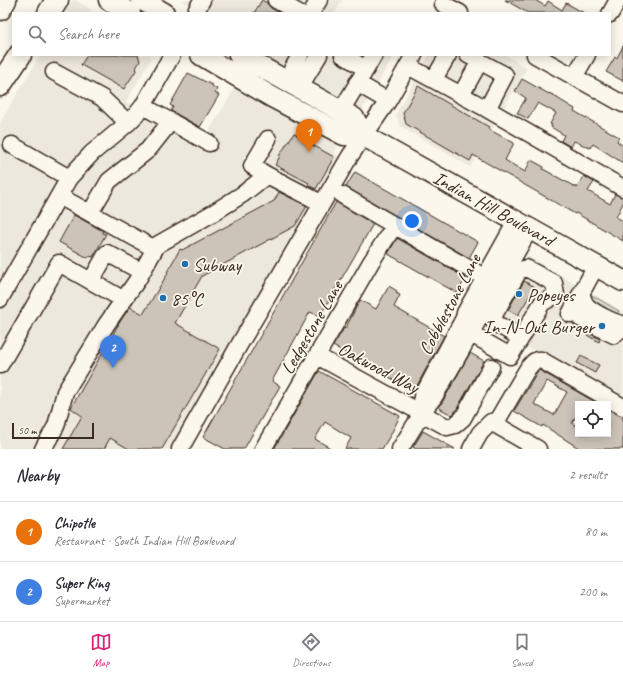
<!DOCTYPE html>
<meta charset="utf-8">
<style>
body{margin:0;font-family:Caveat,sans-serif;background:#f2f2f3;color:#2b2b33}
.controls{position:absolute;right:12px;bottom:12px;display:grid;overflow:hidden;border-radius:0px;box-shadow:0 2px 10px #0003}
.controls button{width:36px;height:36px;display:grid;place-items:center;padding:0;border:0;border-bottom:1px solid #e1e1e2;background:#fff;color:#2b2b33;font:20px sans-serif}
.scale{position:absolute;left:12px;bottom:10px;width:82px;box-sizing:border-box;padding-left:4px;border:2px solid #3b2a1e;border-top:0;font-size:11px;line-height:14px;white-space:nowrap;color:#3b2a1e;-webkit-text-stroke:3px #fbf7ec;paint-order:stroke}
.you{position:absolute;left:412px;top:221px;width:14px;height:14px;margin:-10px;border:3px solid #fff;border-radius:50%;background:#1a73e8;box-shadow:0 0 0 6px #1a73e833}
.badge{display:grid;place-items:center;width:26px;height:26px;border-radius:50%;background:#db2777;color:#fff;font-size:13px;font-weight:700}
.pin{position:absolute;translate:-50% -33px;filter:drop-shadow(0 1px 2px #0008)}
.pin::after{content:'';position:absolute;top:21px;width:14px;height:12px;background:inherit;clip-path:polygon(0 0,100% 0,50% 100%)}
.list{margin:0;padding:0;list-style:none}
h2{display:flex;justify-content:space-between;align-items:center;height:52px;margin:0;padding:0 16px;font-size:17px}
h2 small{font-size:13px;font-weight:400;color:#7c7c81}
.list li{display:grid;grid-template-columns:26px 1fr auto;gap:12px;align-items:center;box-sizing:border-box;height:60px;padding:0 16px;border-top:1px solid #e1e1e2}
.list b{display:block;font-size:15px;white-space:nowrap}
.list p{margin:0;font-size:13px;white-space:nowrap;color:#7c7c81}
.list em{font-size:13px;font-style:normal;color:#7c7c81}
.icon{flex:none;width:22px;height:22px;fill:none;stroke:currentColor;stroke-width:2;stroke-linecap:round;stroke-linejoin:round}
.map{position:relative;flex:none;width:623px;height:449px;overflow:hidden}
.search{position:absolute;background:#fff;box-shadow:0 2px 10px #0003;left:12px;right:12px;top:12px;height:44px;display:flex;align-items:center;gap:10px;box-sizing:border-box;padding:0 14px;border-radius:0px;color:#7c7c81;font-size:15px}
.sheet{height:172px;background:#fff}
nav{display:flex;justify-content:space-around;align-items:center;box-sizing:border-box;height:56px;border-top:1px solid #e1e1e2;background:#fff;font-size:11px;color:#7c7c81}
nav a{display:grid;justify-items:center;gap:2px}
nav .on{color:#db2777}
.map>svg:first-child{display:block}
</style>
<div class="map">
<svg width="623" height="449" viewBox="0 0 623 449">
<rect width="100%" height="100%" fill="#fbf7ec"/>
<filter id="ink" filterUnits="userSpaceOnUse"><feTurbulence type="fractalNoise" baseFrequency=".025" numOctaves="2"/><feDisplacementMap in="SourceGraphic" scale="8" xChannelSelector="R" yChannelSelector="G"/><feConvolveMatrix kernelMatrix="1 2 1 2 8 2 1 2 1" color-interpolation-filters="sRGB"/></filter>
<g filter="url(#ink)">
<path fill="#ede8dd" d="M72,0h3l15,9 2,4h-28z
M182,0h160l-7,13h-133z
M40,55h110l1,4 -25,43 74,44 55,-91h139l-27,47 -34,51 23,9 -166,287h-190v-326z
M429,55h77l21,13 -57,99 -70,-41 -4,-12z
M528,256l95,56v89l-137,-77z"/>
<path fill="#dfd9ce" stroke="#8d8276" d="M590,294l29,17 -3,4 -25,-10z"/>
<path fill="#ccc4b9" stroke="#3b2a1e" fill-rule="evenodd" d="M262,0l5,3 4,5 9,5h-26z
M505,0h30l10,6 3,-5 14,9 4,-7 18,10h-56z
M623,46v35l-17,-9 9,-15 2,1z
M87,55h51l2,6 -4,7 1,1 -13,20 -43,-24z
M188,73l24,12v1l5,3 -2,4 4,2 -19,32 -29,-16 2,-4 -3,-2z
M522,79l27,15v-1l8,4v1l18,11 -1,2 45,26 -2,4 6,5v17l-30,-19 -3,4 -16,-7 -3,6 -10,-6 3,-6 -13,-8 1,-2 -2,-1 6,-11 -18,-10 -10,16 -11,-6 9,-15 -11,-7z
M418,86l71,41 -1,2 26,14 -9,17 20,12 6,-12 13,7 -1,2 34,19 7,-12 10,6 -6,9 22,13 5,-10 8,3v6l-7,14 7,4v20l-47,-28 -1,1 -102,-59 -3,6 -64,-37 -3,-11z
M294,133l15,9v1l25,14 -18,32 -8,-4 1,-2 -34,-18 5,-9h-1z
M355,172l123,70 -9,16 -123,-71z
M279,192l28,14 -12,20 -93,50 -27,47 45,26 -58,100h-33l-19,-11 -6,11h-41l19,-33 -11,-8 50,-88 9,-13 13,7 25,-41 -1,-1 13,-23 2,1 92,-49z
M336,202l37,22 -53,92 -10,-4 -38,69 8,5 -36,63h-19l-22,-12z
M74,215l29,16 -1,2 4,1 -13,23 -4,-1 -1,2 -29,-16z
M397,238l69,40 -9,15 -69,-39z
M524,281l11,6 -17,28 -10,-5z
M389,286l8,5 -1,2 4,2 -6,12 50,29 -30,55 -81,-45 11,-18 1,1 15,-29 16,9z
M579,328l21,11 -1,3 -21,-12z
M470,353l14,8 -29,51 -3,3 -13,-7z
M581,356l18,9 -4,8 -18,-10z
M539,370l60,34h-21v9l-6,10 6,4v7h30v-25l15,7v33h-43l-37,-24 -1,2 -28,-16zM547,381l20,11 -13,23 -20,-11z
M319,371l81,45 -9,18 -9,15h-37l6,-11 -26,-16 -10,17 17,10h-58z
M423,431l32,18h-39l-3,-2z"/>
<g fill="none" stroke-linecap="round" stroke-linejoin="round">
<defs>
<path id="minor" d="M276,0l23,13
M443,4l17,9
M195,13l7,-13
M311,13l8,-13
M610,14l8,-14
M468,55l37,20 -18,34
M535,55l88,49
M408,66l79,43 136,79
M366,69l8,-14
M54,72l48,26 26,25
M574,77l13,-22
M434,79l14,-24
M286,81l14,-26
M357,83l31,18
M299,88l20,-33
M461,95l19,-34
M143,106l66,37
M341,111l25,-42 -23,-14
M12,145l57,33
M267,175l-15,-9 16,-27
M342,195l131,76 12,6
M59,196l96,53
M90,213l19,-32 39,-31 23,-29
M91,281l16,-28 35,19
M581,293c2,5 3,11 7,14 7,6 26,16 35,17
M0,299l69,-121 23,-25 36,-30 8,-8 7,-9 29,-51
M573,308l7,10 34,17 9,-8
M570,314l26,-48
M459,327l51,29 32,-53 14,-8 -2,-12 -28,-15 -7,3 -25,44 1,8 26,15
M317,356l130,71 8,-2 8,-7 28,-51
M0,365l59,-102 65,37
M424,403l-2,-6 42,-79 1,-5 52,-93
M495,424l33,-56c4,-4 6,-9 13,-8l82,47
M43,449l13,-23 9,-34 41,-67 32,-46 19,-34 56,-32 30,-19 24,-19 54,28
M180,449l62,-109 108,-184 38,-55 26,-46
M263,449l108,-187 23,-36
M400,449l26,-42 8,-10 20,-34 76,-135
M471,449l9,-16 11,-11 47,27"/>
<path id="major" d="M109,0l21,13
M142,0l22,13
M201,55l71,42 72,38 20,1 259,145
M239,55l115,63 10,18"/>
<path id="highway" d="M0,9l5,-9
M49,13l8,-13
M0,85l20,-30"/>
</defs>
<use href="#minor" stroke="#3b2a1e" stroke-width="19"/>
<use href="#major" stroke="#3b2a1e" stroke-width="23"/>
<use href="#highway" stroke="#3b2a1e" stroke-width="25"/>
<use href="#minor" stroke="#fbf7ec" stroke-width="16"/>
<use href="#major" stroke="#fbf7ec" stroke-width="20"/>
<use href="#highway" stroke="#fbf7ec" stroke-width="22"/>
</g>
</g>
<g fill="#1f6fb2" stroke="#fbf7ec" stroke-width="1.5">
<circle cx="185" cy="264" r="4"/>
<circle cx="519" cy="294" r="4"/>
<circle cx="163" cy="298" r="4"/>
<circle cx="602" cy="326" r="4"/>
</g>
<g text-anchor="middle" stroke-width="3.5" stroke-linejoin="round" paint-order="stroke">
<g font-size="19" fill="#3b2a1e" stroke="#fbf7ec">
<text transform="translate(494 208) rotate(29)" y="7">Indian Hill Boulevard</text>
<text transform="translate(449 304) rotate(-62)" y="7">Cobblestone Lane</text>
<text transform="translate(311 327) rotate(-60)" y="7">Ledgestone Lane</text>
<text transform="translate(379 367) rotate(28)" y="7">Oakwood Way</text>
</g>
<g font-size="19" fill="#3b2a1e" stroke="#fbf7ec" text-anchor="start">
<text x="193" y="271">Subway</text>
<text x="527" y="301">Popeyes</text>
<text x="171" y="305">85°C</text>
<text x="594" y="333" text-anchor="end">In-N-Out Burger</text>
</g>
</g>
</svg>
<div class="controls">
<button><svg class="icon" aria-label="locate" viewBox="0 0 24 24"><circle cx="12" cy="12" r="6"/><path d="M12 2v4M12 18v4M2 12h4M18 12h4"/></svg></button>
</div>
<div class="scale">50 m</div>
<div class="you"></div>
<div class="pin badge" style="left:309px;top:152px;background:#e8710a">1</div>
<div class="pin badge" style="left:113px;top:368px;background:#3f7fe0">2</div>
<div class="search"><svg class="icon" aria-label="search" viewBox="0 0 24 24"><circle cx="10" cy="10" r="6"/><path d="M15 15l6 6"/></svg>Search here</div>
</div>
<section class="sheet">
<h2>Nearby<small>2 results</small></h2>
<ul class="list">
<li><span class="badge" style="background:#e8710a">1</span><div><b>Chipotle</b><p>Restaurant · South Indian Hill Boulevard</p></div><em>80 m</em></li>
<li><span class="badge" style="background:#3f7fe0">2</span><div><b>Super King</b><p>Supermarket</p></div><em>200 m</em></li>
</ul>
</section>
<nav>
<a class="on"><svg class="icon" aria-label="map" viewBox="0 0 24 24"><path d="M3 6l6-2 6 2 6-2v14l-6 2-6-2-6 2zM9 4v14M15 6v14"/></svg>Map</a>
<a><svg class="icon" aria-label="directions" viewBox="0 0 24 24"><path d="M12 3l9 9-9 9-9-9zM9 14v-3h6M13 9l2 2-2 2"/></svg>Directions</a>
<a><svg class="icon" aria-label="saved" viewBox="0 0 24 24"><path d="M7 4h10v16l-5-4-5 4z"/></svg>Saved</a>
</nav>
